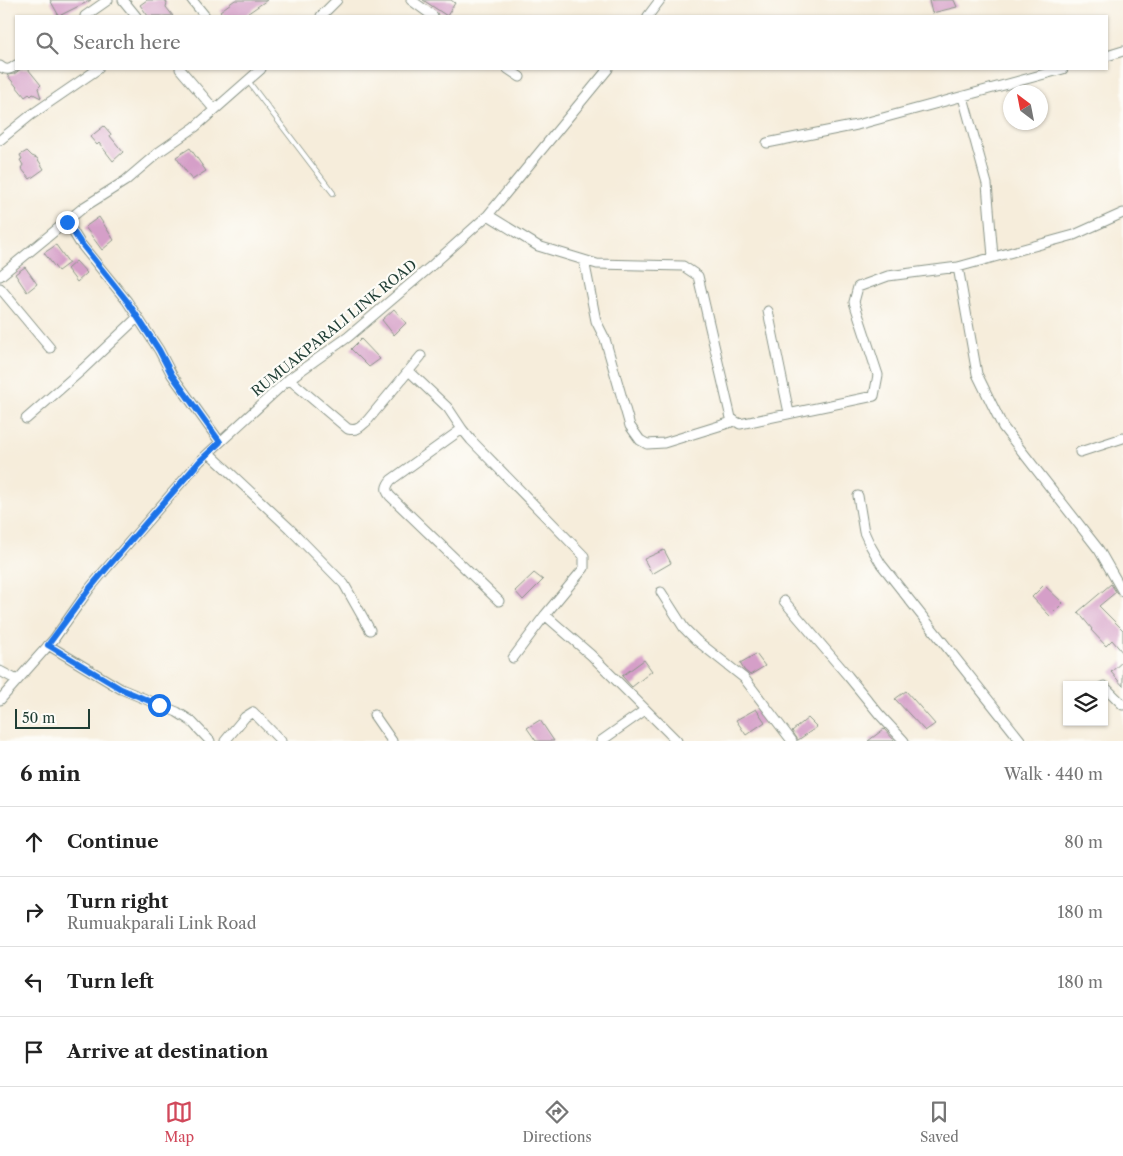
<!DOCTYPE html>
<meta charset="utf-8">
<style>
body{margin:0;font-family:"Libre Caslon Text",serif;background:#f2f2f2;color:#222}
.controls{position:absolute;right:15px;bottom:15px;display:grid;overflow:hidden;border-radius:0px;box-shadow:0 1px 4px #0004}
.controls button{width:45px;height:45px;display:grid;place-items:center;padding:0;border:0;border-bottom:1px solid #e0e0e0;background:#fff;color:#222;font:25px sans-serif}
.compass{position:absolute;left:1003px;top:85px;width:45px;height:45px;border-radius:50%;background:#fff;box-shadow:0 1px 4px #0004;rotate:328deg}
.scale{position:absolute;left:15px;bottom:12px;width:75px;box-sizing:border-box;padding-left:5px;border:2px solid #1f3d34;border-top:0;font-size:14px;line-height:18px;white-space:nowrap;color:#1f3d34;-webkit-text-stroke:4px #fdfcf7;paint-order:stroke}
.stop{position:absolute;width:15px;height:15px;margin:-11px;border:4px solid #1a73e8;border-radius:50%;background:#fff}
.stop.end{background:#1a73e8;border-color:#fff;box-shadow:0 1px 5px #0008}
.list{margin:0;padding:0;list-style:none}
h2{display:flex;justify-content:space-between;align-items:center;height:65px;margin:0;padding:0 20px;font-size:21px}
h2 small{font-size:16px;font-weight:400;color:#767676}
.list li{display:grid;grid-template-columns:32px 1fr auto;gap:15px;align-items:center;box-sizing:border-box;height:70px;padding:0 20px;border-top:1px solid #e0e0e0}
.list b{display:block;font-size:19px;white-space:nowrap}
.list p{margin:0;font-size:16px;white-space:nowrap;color:#767676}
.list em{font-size:16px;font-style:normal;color:#767676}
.icon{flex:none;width:28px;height:28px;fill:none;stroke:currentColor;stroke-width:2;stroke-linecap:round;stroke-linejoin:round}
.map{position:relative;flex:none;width:1123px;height:741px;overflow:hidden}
.search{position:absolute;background:#fff;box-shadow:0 1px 4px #0004;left:15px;right:15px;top:15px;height:55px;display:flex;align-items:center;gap:12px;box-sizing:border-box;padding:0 18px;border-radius:0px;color:#767676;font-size:19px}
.sheet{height:345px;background:#fff}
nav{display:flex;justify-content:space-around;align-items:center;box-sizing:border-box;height:70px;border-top:1px solid #e0e0e0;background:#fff;font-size:14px;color:#767676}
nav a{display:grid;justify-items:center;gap:2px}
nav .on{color:#d1495b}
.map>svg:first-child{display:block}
</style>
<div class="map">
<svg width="1123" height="741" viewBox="0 0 1123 741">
<rect width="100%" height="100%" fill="#fdfcf7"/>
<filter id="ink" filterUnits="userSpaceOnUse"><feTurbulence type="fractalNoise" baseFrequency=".02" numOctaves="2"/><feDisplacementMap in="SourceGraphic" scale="10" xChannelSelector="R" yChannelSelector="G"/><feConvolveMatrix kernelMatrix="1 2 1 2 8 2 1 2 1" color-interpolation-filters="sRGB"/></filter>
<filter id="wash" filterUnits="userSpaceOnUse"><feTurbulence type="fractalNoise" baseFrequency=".0096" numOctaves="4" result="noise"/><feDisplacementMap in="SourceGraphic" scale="20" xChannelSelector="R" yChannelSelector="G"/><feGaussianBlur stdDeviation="1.12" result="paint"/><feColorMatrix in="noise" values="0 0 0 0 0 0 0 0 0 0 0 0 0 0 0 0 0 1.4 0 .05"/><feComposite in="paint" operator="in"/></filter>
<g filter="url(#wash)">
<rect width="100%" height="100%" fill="#f6eddb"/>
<g id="blocks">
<path fill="#d59fc8" d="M50,0h41l-32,16z
M147,0h18l2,3 -1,4 7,9h-25l-8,-11z
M235,0h32l-23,16h-20l-4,-5z
M423,0h28l4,3 -8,13z
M935,0h19l3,7 -25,6 -3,-12z
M21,69h7l13,16 -3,3 3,10 -8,-4 -2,2 -2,-2 -4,3 -18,-22 7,-1z
M104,126l7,8 -1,2 13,16 -10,9 -14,-18 -2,2 -7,-8z
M190,148l16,23 -14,9 -16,-23z
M27,151l5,5 5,2 7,11 -14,10 -9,-11 2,-3 -3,-5 2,-1 -2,-4z
M99,217l15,23 -12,10 -17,-23z
M56,245l13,18 -11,8 -14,-18z
M76,261l11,12 -10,9 -10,-13z
M25,267l12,17 -10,8 -12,-18z
M394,309l12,14 -12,12 -12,-15z
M361,339l19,20 -11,8 -18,-18z
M664,550l7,13 -19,11 -8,-15z
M534,573l9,7 -20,20 -8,-9z
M1111,584l5,8 -17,14 24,24v23l-11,-13 -6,6 -15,-16 1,-1 -14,-17z
M1044,585l19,18 -13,13 -18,-19z
M756,654l9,12 -15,9 -6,-5 -4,-7z
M644,660l8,11 -20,16 -10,-11z
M1123,661v25l-12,-14z
M906,691l29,33 -10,7 -30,-32z
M756,709l9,13 -19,13 -10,-15z
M808,718l9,9 -19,13 -6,-9z
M540,720l14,21h-18l-9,-13z
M884,729l11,12h-27z"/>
</g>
</g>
<g filter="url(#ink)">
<use href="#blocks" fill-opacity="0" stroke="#8a9588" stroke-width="1"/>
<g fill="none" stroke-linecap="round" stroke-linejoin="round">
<defs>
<path id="lane" d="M248,81l85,112"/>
<path id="street" d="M123,0l13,16
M192,0l13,16
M411,0l22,16
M85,16l23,-16
M321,16l16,-16
M648,16l12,-16
M1107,56l16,-5
M0,66c6,5 10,4 16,-1
M180,69l34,40
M508,69l12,8
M963,97l24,87 6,73
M0,140l31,-25 67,-46
M767,143l90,-18 206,-56
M488,215l50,31 59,18 86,2 15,10 33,142 4,3 5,3 134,-28 4,-21 -24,-73 4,-15 30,-11 70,-9 116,-32 49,-22
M67,222l13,21 47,58 32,49 13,25 48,67
M584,260l12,61 9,18 25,87 10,14 7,4 17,-1 71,-22
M958,267l19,107 26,53 96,123 24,42
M0,276l84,-69 41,-26 34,-29 36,-25 66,-58
M0,288l50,60
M768,311l21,102
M409,371l39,37 14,21 9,11 113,116v12l-39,47 -32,43
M289,379l59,50c10,2 12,-2 19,-8l54,-65
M26,419l57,-50 55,-52
M462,429l-71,51c-5,6 -6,10 -1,16l109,105
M1080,452l43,-14
M209,453l80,75 55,56 26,46
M858,496l6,36 6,13 11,19 140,177
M661,592l23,36 12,12 48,38 48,63
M784,601l64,75 31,38 25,27
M545,615l46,40 86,86
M48,645l73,44 56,23 14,9 19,20
M0,671l17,9
M1104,686l19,19
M0,700l54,-61 36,-51 15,-18 95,-109 15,-14 74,-68 59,-42 81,-69 59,-53 120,-146
M374,715l18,26
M225,741l20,-24 8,-5 28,29
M601,741l44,-31"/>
</defs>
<use href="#lane" stroke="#8a9588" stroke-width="6"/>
<use href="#street" stroke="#8a9588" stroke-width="11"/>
<use href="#lane" stroke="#fff" stroke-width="4.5"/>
<use href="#street" stroke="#fff" stroke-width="9"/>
</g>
</g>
<g fill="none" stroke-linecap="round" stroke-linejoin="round" filter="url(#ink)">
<path stroke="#1a73e8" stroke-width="6" d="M67,222l13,20 47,59 32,49 13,25 48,67 -20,19 -95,109 -15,18 -42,57 73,44 38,16"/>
</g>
<g text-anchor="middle" stroke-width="4.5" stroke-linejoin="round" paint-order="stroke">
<g font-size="14" fill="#1f3d34" stroke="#fdfcf7">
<text transform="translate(334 328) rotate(-39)" y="5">RUMUAKPARALI LINK ROAD</text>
</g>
</g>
</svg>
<div class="controls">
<button><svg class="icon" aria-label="layers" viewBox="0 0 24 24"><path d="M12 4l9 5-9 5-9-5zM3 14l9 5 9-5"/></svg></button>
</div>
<svg class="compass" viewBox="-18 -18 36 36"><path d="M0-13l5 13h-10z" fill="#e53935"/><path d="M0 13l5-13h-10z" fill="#767676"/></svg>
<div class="scale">50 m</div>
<div class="stop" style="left:159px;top:705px"></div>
<div class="stop end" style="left:67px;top:222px"></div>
<div class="search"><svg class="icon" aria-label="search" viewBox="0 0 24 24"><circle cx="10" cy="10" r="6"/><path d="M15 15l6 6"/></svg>Search here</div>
</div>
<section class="sheet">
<h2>6 min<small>Walk · 440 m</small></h2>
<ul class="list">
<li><svg class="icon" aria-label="ahead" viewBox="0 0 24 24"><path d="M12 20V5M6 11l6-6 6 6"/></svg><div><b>Continue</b></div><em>80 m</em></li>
<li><svg class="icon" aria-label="right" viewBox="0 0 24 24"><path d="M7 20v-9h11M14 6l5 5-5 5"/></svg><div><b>Turn right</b><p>Rumuakparali Link Road</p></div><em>180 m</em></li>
<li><svg class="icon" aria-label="left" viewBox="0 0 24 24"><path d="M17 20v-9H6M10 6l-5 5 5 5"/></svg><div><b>Turn left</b></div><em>180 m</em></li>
<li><svg class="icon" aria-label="arrive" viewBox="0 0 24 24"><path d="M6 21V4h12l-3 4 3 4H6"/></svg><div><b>Arrive at destination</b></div></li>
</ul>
</section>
<nav>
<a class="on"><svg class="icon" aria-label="map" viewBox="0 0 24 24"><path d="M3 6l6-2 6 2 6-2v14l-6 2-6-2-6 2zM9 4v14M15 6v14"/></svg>Map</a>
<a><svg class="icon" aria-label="directions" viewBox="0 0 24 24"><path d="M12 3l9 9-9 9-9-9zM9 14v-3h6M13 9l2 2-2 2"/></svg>Directions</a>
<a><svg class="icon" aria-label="saved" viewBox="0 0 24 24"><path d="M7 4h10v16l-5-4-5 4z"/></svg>Saved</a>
</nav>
